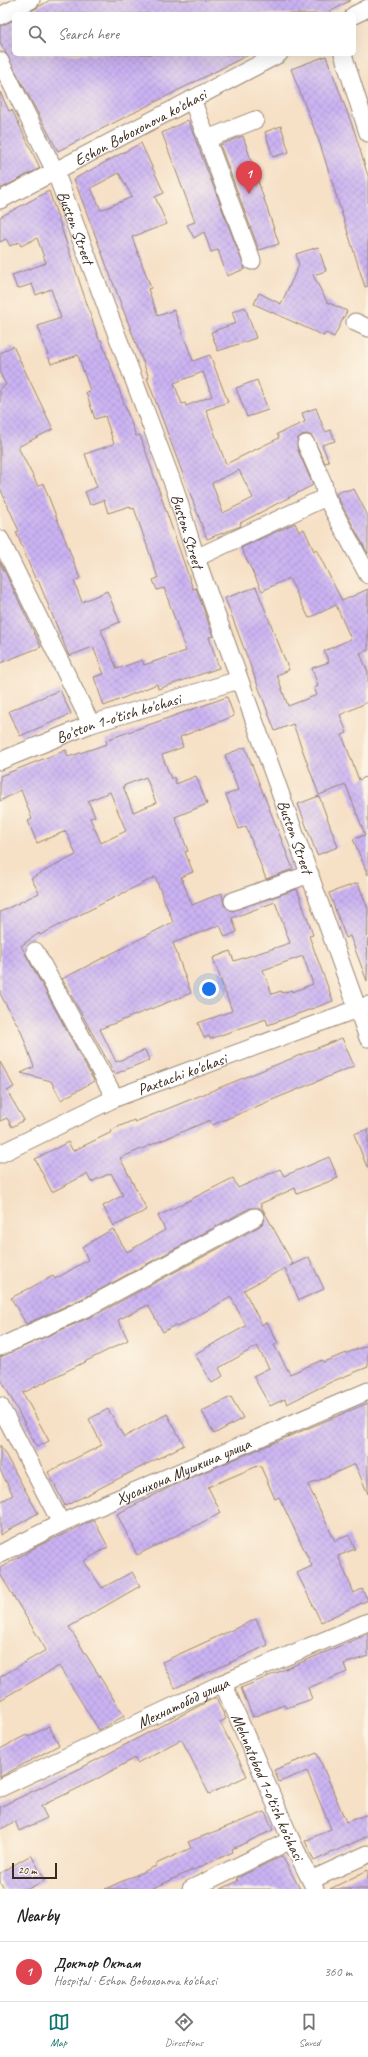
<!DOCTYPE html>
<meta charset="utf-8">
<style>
body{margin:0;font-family:Caveat,sans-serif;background:#f6f6f6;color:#222}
.scale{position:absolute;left:12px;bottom:10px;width:45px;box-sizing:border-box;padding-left:4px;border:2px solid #3b2a1e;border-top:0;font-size:11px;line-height:14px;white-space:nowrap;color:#3b2a1e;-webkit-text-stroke:3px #fcf5e5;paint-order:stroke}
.you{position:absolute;left:209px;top:989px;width:14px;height:14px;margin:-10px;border:3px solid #fff;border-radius:50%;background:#1a73e8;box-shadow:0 0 0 6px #1a73e833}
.badge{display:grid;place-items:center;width:26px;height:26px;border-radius:50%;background:#0f766e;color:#fff;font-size:13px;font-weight:700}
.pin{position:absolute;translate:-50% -33px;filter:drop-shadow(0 1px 2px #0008)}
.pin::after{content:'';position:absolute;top:21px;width:14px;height:12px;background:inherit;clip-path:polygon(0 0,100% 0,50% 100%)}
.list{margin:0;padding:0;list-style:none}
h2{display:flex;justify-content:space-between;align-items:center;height:52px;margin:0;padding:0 16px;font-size:17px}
h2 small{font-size:13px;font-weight:400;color:#767676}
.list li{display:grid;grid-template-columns:26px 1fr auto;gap:12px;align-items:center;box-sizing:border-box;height:60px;padding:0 16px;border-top:1px solid #e0e0e0}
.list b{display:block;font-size:15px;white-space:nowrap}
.list p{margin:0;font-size:13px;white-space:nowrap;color:#767676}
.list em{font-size:13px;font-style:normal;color:#767676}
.icon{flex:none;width:22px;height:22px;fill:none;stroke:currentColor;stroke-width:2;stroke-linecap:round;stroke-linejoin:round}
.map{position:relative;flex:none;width:368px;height:1889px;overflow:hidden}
.search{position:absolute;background:#fff;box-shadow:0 4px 16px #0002;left:12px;right:12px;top:12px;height:44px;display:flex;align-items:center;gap:10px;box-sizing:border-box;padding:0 14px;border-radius:6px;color:#767676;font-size:15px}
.sheet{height:112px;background:#fff}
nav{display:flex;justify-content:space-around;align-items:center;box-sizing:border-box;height:56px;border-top:1px solid #e0e0e0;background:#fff;font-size:11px;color:#767676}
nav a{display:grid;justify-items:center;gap:2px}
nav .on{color:#0f766e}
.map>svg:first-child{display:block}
</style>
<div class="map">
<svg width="368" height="1889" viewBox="0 0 368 1889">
<defs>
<pattern id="building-cross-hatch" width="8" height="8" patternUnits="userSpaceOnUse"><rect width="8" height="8" fill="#cbb3f3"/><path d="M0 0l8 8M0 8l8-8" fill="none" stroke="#af9ad0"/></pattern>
</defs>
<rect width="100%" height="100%" fill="#fcf5e5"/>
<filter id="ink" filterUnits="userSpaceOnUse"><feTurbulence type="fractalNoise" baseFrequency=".025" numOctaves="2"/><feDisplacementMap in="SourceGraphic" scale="8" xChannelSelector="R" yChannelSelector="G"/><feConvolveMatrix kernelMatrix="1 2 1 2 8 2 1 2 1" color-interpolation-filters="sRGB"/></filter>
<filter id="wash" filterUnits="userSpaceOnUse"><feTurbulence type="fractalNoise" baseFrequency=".012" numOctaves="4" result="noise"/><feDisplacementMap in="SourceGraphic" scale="16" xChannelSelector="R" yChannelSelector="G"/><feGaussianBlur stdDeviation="0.9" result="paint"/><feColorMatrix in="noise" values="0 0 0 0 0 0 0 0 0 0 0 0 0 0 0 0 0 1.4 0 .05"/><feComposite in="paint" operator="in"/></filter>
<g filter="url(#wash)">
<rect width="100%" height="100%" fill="#f6e0c6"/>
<g id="blocks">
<path fill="url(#building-cross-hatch)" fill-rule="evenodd" d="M50,0h301l-25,14h-300z
M14,20v34h236l-192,97 -58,-109v-16z
M326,56l28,74 14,46v110l-3,1 -45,-143 -29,-75z
M0,92l9,19 3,-1 28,58 -40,21z
M188,120l57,149 -18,7 -9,-26 -7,2 -7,-20 -10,6 -7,-13 8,-3 -33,-89z
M281,126l8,26 -16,5 -8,-25z
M243,136l36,108 -20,6 -39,-105z
M141,143l23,50 -9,4 12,27 -35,13 19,51 -3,1 10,27 16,-6 19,51 17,-6 18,47 -22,8 20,54 53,-26 -2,-4 28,-12 -3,-9 14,-5 9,24 6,-2 4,11 -13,4 7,17 -4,1 -13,-27 -5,-2 -5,1 -4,3 -1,10 16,37 -73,38 1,3 -34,13 -60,-161h2l-75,-199zM119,173l13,24 -31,13 -10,-22zM203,372l9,24 -26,10 -1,-3 -3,1 -8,-21zM239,470l14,28 -30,15 -11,-30z
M49,191l50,149h2l35,96 4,-1 53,154 3,-1 17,48 -4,1 10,31 -61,21 -1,-5 -53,22 -10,-29 10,-3 -11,-27 -24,9 -31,-76 -2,1 -20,-49 3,-1 -19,-43v-100l6,-3 -6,-12v-20l13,-7 40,83 -35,18 20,39 5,-3 13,33 24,62 -6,3 8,21 25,-11 13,31 -19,8 16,39 25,-9 2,5 42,-14 -22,-63 -7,2 -4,-10 5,-2 -24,-70 -3,1 -1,-3 -22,7 -4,-13 -14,5 -5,-13 12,-5 -12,-33 29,-10 -9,-28 -10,3 -9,-27 4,-1 -12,-36 -27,9 -13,-38 23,-8 -10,-29 -15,6 -4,-11 -15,5 -5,-14 34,-12 -9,-25 -16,8 -2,-4 -9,4 -4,-7 -6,3v-25z
M318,247l8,24 -13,4 14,27 20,9 -13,26 -8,-4 -2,3 -70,-32 5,-11 22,11 18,-39 -3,-11z
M245,307l11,31 -38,13 -7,-19 25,-9 -4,-11z
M257,380l11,30 -21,7 -11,-29z
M354,489l14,27v38l-32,-60 6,-3z
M295,523l4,9 5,-3 10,22 2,-2 26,52 26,-12v61l-8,3 8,19v30l-28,13 7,18 -5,2 17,45 9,-4v99l-15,-36 12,-4 -19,-50 -27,10 -26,-71 -18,7 -50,-133 31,-11 33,83 -12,5 11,31 29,-11 -3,-7 4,-2 -6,-18 17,-6 -5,-11 27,-12 -15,-34 -27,13 -20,-40 -27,13 -21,-43z
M0,562l41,85 -41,16z
M60,690l11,24 -51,22 -11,-25z
M227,697l7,19 -54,21 3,10 -21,8 9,24 3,-2 2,7 20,-8 11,28 -32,13 13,34 -3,1 8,20 -12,5 11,28 30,-12 2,12 8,6 65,-22 16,46 -4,1 24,65 -65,24 -2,-6 -56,20 -1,-3 -5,2 -6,-15 34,-12 -19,-53 17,-7 4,10 56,-18 -15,-41 -43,16 5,14 -12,5 -5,-12 -47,18 18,50 -91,36 16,33 29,-12 4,10 -34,14 -53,-95 111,-57 -18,-45 -115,58 -1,-2 -18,13 73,135 -33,19 -10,-19 -30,-8 13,-6 -13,-36 -21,-37v-82l39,-19 -8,-15 45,-23 -10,-24 -29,12 -9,-22 4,-2 -11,-29 -21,11v-25l66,-26 2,7 39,-13 -1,-4zM146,777l10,26 -23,9 -10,-26zM110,792l16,39 -25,12 -11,-25 5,-2 -7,-15zM303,956l10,28 -21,8v-2l-10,3 -1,-2 -9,3 -9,-24z
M245,747l48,122 -27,10 -20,-53 -7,3 -13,-34 12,-5 -13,-35z
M319,796l19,51 -21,8 -19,-51z
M358,883l10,26 -1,72 -17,-45 -4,2 -17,-45z
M342,1038l12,28 -142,59 -2,-5 -90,38 27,52 -33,16 -11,-20 20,-11 -12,-22 -20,9 -4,-8 -35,18 -17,-33 33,-17 5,9 39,-19 -1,-2 23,-10 1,2z
M0,1062l14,25 -7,4 17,29 -12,7 -5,-9 -7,3z
M368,1129v38h-1l-13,-33z
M329,1157l9,21 -41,16 -2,-6 -35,16 33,60 -3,2 19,-9 15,32 -25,11 -14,-32 -41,22 18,35 5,-3 11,21 -4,2 16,29 32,-14 1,2 45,-17v22l-35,14 -46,23 -2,-5 -15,7 -17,-30 16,-8 -12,-22 -38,22 4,8 -11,7 -17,-29 51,-28 -15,-29 -54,30 -2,-2 -12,7 -15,-27 -30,15 10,20 -105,53 26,48 -12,6 -37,-70v-20l95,-42 165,-89 4,-4v-9l-4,-5h-10l-164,89 -60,27 -15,-26 42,-22 2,3 33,-19 -6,-13 31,-18 14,23 38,-22 -7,-14 75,-38 5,10 42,-19 4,7z
M231,1397l12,21 -29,16 -12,-23z
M368,1403v91l-13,-30 -47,21 27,56 14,-6 6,14 -17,7 16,37 8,-4 6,11 -47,22 -24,-49 15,-7 -33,-69 -4,2 -15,-34 -52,22 13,26 -84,42 -20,-41 59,-30z
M108,1409l16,28 43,-23 17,31 -119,61 -17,-34 54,-27 -13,-26z
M0,1445l38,68 -38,22v-33l13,-7 -13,-25z
M94,1520l14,27 -24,14 18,27 30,-16 8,14 -71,41 55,89 -25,14 -40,-64 -59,34v-23l46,-27 -46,-76v-6l38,-22z
M256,1619l12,26 -93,43 -13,-26z
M368,1634v22l-24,8 3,8 -39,16 4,11 -26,9 -2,-3 -31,12 -12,-29z
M216,1697l10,22 -6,3 27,54 -38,18 -27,-54h-2l-43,23 -2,-5 -42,23 -52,25 6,12 -28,13 -4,-10 -15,9v-23l81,-39z
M49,1726l10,19 -59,32v-28l26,-14 2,2z
M317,1753l29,69 22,-8v22l-54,25 -9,-20 26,-12 -24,-58 -28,11 -5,-12z
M265,1812l8,18 -41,19 1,3 -82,37h-46l51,-23v-2l35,-16 -3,-6z
M31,1855l14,25 -17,9h-24l-4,-7v-9z
M282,1856l18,33h-79l17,-8 -1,-3z
M368,1870v19h-38z"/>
</g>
</g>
<g filter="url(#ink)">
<use href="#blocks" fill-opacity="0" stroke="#988572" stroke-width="1"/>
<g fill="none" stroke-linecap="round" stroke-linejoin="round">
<defs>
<g id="minor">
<path d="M354,15l14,-7"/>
<path d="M0,16l31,-16"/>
<path d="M343,54l25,79"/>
<path id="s1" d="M0,61l55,110 120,318 21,69 172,480"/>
<path d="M192,99l60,162"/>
<path d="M207,139l48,-19"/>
<path id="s2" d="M0,200l279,-146"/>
<path d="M355,322l13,6"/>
<path d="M306,444l17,39 3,14"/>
<path d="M0,539l91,185"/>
<path d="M196,558l130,-61 42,78"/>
<path id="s3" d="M0,761l91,-37 148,-44"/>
<path d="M233,901l77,-27"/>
<path d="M35,951l80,147"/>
<path id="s4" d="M0,1154l115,-56 253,-93"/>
<path d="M0,1347l90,-41 165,-89"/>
<path d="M0,1406l61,117"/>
<path id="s5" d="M0,1554l61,-31 307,-132"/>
<path id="s6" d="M223,1683l68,157 24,49"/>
<path id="s7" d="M0,1788l223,-105 145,-61"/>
<path d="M311,1880l57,-26"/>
<path d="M191,1889l100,-49"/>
</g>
</defs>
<use href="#minor" stroke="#988572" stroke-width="19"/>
<use href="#minor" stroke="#fff" stroke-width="17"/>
</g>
</g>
<g text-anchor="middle" stroke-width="3.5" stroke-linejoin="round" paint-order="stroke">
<g font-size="16" fill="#3b2a1e" stroke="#fcf5e5">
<text dy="6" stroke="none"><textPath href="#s2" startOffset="158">Eshon Boboxonova ko'chasi</textPath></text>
<text dy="6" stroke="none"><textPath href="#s1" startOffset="183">Buston Street</textPath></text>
<text dy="6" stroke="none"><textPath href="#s1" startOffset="507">Buston Street</textPath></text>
<text dy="6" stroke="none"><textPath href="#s3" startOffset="126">Bo'ston 1-o'tish ko'chasi</textPath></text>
<text dy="6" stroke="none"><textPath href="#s1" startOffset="831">Buston Street</textPath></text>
<text dy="6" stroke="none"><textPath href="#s4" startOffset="199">Paxtachi ko'chasi</textPath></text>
<text dy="6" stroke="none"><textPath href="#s5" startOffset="201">Хусанхона Мушкина улица</textPath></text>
<text dy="6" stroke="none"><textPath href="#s7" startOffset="202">Мехнатобод улица</textPath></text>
<text dy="6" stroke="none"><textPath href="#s6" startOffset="113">Mehnatobod 1-o'tish ko'chasi</textPath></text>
</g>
</g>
</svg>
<div class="scale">20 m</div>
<div class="you"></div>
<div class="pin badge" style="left:249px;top:194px;background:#e0444e">1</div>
<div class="search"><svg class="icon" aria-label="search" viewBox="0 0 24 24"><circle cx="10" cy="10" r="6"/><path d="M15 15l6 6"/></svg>Search here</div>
</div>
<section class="sheet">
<h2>Nearby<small></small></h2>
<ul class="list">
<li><span class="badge" style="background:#e0444e">1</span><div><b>Доктор Октам</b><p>Hospital · Eshon Boboxonova ko'chasi</p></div><em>360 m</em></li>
</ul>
</section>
<nav>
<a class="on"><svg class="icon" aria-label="map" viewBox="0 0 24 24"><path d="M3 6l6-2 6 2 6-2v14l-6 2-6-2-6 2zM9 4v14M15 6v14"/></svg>Map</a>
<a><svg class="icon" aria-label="directions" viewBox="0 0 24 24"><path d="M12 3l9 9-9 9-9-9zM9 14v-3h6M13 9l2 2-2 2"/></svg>Directions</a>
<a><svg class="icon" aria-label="saved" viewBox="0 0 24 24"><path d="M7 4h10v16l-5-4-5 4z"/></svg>Saved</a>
</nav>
